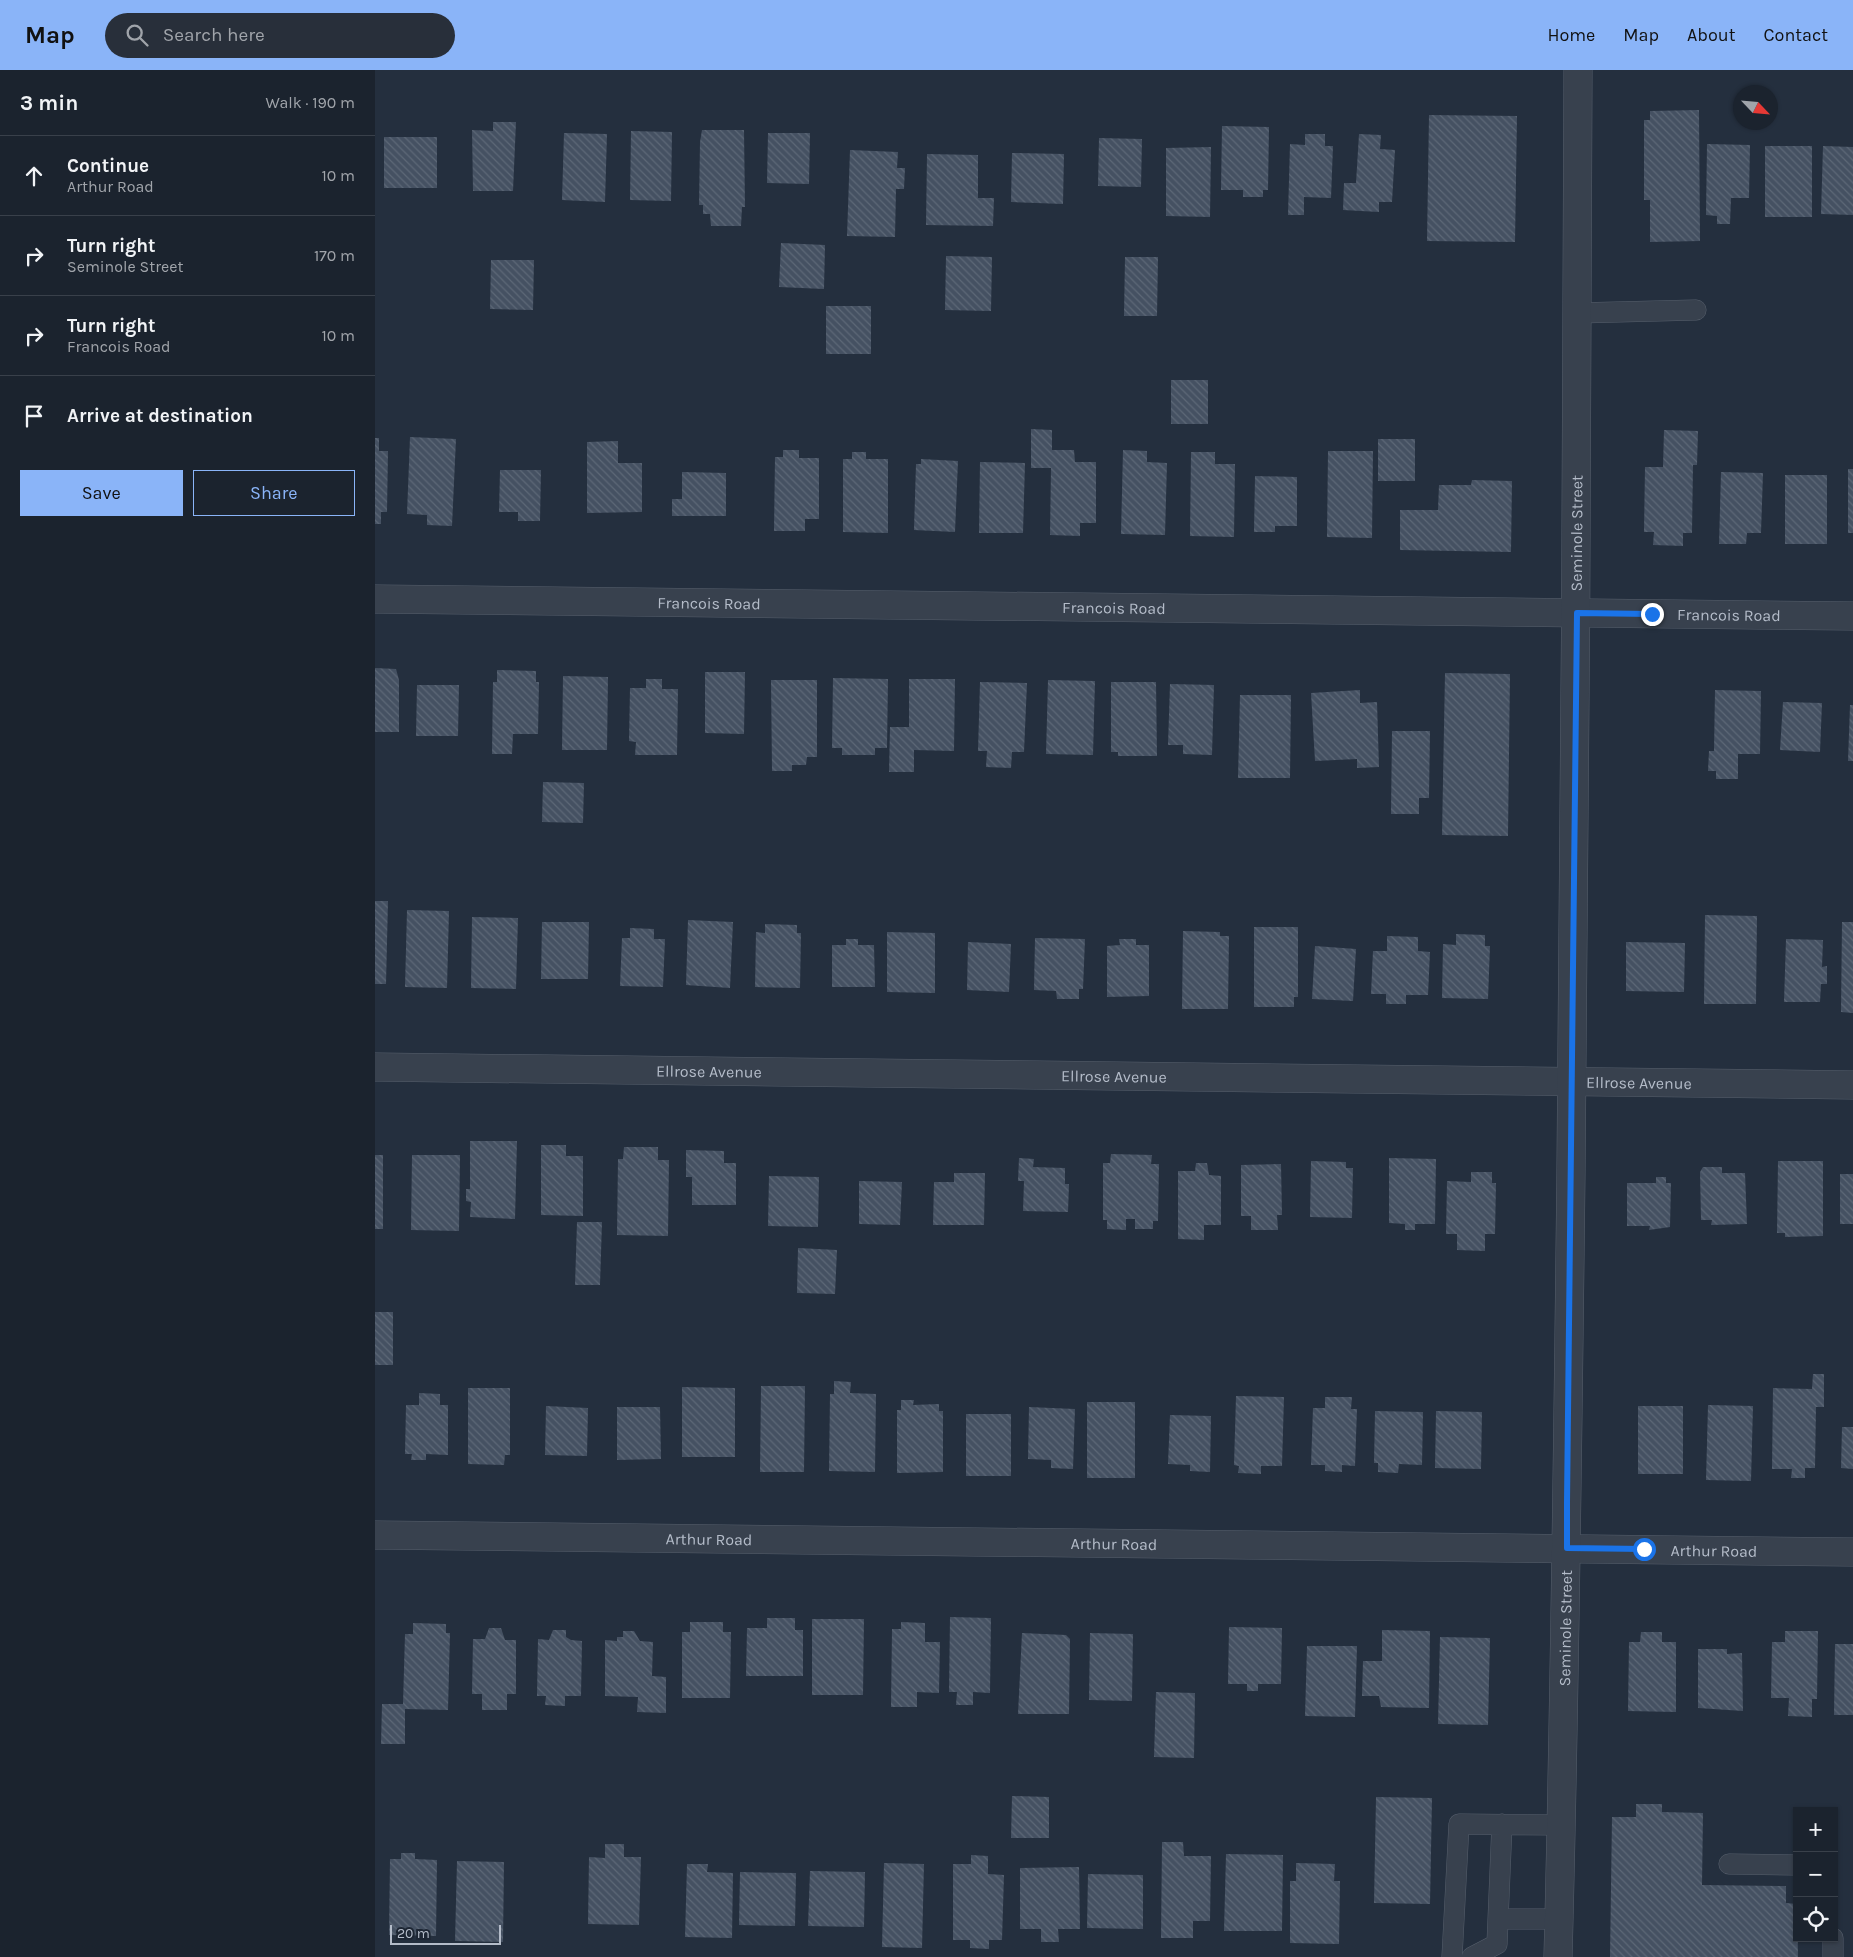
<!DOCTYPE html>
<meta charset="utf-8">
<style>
body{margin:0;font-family:Karla,sans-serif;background:#282f3a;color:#f1f3f6}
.controls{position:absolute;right:15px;bottom:15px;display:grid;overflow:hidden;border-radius:0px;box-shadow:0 1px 4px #0004}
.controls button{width:45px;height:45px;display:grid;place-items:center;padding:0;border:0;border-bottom:1px solid #39404a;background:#1b232e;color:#f1f3f6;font:25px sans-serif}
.compass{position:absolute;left:1358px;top:15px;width:45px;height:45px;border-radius:50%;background:#1b232e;box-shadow:0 1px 4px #0004;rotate:116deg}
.scale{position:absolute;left:15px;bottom:12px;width:111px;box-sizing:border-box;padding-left:5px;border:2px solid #b4bcc9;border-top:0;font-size:14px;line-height:18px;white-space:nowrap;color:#b4bcc9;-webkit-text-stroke:4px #1d2633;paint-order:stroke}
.stop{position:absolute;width:15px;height:15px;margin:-11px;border:4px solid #1a73e8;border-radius:50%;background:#fff}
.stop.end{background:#1a73e8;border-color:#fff;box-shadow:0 1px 5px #0008}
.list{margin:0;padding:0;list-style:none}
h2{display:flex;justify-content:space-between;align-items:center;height:65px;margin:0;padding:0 20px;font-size:21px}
h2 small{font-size:16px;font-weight:400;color:#a0a4aa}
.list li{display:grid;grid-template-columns:32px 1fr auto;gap:15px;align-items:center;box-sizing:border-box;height:80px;padding:0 20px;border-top:1px solid #39404a}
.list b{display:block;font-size:19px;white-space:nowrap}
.list p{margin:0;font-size:16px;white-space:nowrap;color:#a0a4aa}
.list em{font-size:16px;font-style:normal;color:#a0a4aa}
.actions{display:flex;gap:10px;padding:15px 20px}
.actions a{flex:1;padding:11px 0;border:1px solid #8ab4f8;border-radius:0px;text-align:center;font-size:18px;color:#8ab4f8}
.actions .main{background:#8ab4f8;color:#111}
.icon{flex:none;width:28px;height:28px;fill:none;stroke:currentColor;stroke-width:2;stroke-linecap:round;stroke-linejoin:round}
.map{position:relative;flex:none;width:1478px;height:1887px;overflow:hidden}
header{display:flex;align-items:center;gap:30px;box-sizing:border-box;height:70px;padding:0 25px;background:#8ab4f8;color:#111}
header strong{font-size:24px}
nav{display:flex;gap:28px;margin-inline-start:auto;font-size:18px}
.search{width:350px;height:45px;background:#282f3a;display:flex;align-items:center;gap:12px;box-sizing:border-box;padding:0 18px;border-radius:28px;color:#a0a4aa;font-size:19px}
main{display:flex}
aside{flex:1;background:#1b232e}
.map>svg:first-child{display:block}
</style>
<header>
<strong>Map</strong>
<div class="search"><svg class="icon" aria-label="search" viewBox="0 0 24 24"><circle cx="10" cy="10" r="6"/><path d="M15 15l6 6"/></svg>Search here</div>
<nav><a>Home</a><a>Map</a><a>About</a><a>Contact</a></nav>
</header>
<main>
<aside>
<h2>3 min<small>Walk · 190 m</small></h2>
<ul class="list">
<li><svg class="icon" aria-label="ahead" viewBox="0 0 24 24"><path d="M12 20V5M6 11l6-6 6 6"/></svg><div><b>Continue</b><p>Arthur Road</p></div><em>10 m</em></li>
<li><svg class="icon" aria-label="right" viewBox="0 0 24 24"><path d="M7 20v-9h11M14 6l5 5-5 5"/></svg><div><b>Turn right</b><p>Seminole Street</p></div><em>170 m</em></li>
<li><svg class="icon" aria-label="right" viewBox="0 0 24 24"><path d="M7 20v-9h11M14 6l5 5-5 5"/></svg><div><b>Turn right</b><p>Francois Road</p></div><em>10 m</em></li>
<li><svg class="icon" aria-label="arrive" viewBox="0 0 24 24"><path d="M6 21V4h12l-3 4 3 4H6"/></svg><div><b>Arrive at destination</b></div></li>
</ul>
<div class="actions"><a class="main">Save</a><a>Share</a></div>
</aside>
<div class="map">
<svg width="1478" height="1887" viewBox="0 0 1478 1887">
<defs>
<pattern id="building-back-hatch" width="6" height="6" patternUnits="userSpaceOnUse" patternTransform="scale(1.25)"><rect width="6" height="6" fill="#455162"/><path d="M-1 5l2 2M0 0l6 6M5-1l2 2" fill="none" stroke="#5d6877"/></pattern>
</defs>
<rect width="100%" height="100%" fill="#242f3e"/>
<path fill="url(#building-back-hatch)" d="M1324,40l1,131 -50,1v-42h-6v-80h6v-9z
M1054,45l88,1 -2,126 -88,-1z
M118,52h23l-3,69h-40l-1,-61 21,1z
M847,56l47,1 -1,63h-5v7h-20v-7h-22z
M327,60h42l1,77h-3l-1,19h-30l-1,-12h-7v-9h-4l1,-63z
M256,61l41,1 -1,69 -41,-1z
M189,63l43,1 -2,68 -43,-2z
M393,63h42l-1,51 -42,-1z
M930,64h20v12h8l-2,52 -27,-1v18h-16l2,-71 15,1z
M984,64l22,1 -1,14 15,1 -3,52h-13v10l-36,-2 1,-27h12z
M9,67h53v51h-53z
M724,68l43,1 -1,48 -43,-1z
M1332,74l43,1 -1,53h-18l-1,26h-13v-8l-11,-1z
M1390,76h47v71h-47z
M1448,76l30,1v68l-32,-1z
M836,77l-1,70 -44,-1v-68z
M475,80l48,2 -1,16h8l-1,21h-8l-1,48 -48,-1z
M637,83l52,1 -1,50 -52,-2z
M552,84l51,1v43h16l-1,28 -67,-1z
M406,173l44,2 -1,44 -45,-2z
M571,186l46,1 -1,54 -46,-1z
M750,187h33l-1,59h-33z
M116,190h43l-1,50 -43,-1z
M451,236h45v48h-45z
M796,310h37v44h-37z
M656,359l21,1v20h22l1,12h21v61h-16v13l-30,-1 1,-67h-20z
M1289,360l34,1 -1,34h-4l-1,68h-9v13l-30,-1 1,-13h-10l1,-65h18z
M35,367l46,2 -4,87 -25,-1v-10l-20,-1z
M0,368h4v13h9l-1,61h-6v12h-6z
M1003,369h37v42h-37z
M243,371v22h24v49l-55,1v-71z
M408,380h16v8h20v61h-14v12h-31l1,-74h8z
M748,380l24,1v11l20,1 -2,72 -44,-1z
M953,381h45l-1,87 -45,-1z
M477,382h14v7h22v74l-45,-1v-73h9z
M816,382h24v12h20l-1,73 -44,-1z
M546,389l37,2 -3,71 -41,-2 2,-66h5z
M605,392l45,1 -2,70h-44z
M1473,399h5v64h-5z
M125,400h41l-1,51h-22v-9h-19z
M307,402l44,1v43h-54v-17h10z
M1346,402l42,1 -2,60h-14l-1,11h-27z
M1410,405h42v69h-42z
M880,406l42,1v49h-22v6h-21z
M1097,410l40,1 -1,71 -111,-2v-40h38l1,-25h32z
M0,598l21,1 3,11v52h-24z
M122,600l39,1v11h3l-1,52h-25l-1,20h-20l1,-72h4z
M330,602h40l-1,62 -39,-1z
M1070,603l65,1 -2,162 -66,-1z
M188,606l45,1 -1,73h-45z
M458,608l55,1 -1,69h-12v7h-33v-7h-10z
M271,609h16v10h16l-1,66h-42l1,-13 -7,-1 1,-53h16z
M534,609h46l-1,72 -40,-1v22h-25l1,-45h19z
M396,610h46v77h-10l-1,8h-14v6h-20z
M673,610l47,1 -2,74 -47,-1z
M605,612l47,1 -3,69h-12l-1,16 -25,-1 1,-16h-9z
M736,612h45l1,74h-39v-4h-7z
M795,614l44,1 -2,70 -29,-1v-9h-15z
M42,615h42l-1,51h-42z
M985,620v13l17,-1 2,65 -22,1v-9l-42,2 -4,-68z
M1340,620l46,1 -1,63h-22v25h-22v-8h-8l1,-20h5z
M865,625h51l-1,83h-52z
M1408,632l39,1 -2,49 -40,-2z
M1475,635h3v56h-5z
M1017,661h38l-1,67h-10v16h-28z
M168,712l41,1 -1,40 -41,-1z
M0,831h13l-2,83h-11z
M32,840l42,1 -2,77 -42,-1z
M1330,845l52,1 -1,88h-52z
M97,847l46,1 -2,71 -45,-1z
M313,850l45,2 -3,66 -44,-3z
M167,852h47l-1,57h-47z
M1467,852h11v91l-12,-1z
M390,854l32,1v8h4l-1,55 -45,-1 1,-55 9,1z
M879,857h44v70h-4v10h-40z
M255,858l24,1v10h11l-2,48 -43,-1 2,-48h8z
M808,861l37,1v4h9l-1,73h-46z
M512,862l48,1v60l-48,-1z
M1081,864l29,1v11h5l-2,53 -46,-1 1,-54 13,1z
M1012,866l31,1v14l12,1 -2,43h-22v9h-20v-10h-15l2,-43h14z
M660,868l50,1 -2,50h-4v10h-22l-1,-8 -22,-1z
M471,869h12v6h16l1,42h-43v-42h14z
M744,869h17v6h13v51l-42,1v-51l13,-1z
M1411,869l37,1 -1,27 5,-1v18h-6l-1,18h-36z
M593,872l43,2 -2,48 -42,-2z
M1251,872l59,1 -1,49 -58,-1z
M940,876l41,3 -3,52 -41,-2z
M95,1071h47l-2,78 -45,-2 1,-15 -5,-1v-12h4z
M166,1075h25v11h17v60l-42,-1z
M249,1077h34v13h11l-1,76 -51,-1 1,-76h5z
M311,1080l38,1v12h12v42h-44v-28h-6z
M736,1084l41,1 -1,9h8l-1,57h-5v8h-18v-10h-9v11l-19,-1v-9h-4v-57h7z
M0,1085h8v74h-8z
M37,1085h48l-1,76 -48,-1z
M644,1088l15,1 -1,8 32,1v16h4l-1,28 -45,-1 1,-30h-6z
M1014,1088l47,1 -1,65h-20v6h-10v-6l-16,-1z
M936,1091l35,1v6h7l-1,50 -42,-1z
M1403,1091h45v75l-38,1v-4h-8z
M821,1093h11l2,12 12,1v49h-17v15l-26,-1v-68h17z
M906,1094l1,51h-5l1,15h-27v-14h-10v-51z
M1328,1097h19v6h23l2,51 -36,1 1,-5h-11l-1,-48z
M1096,1102h21v11h4l-1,51h-10v17l-28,-1v-16h-11l1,-53 24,1z
M579,1103h31l-1,52h-51l1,-43h20z
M1465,1104h13v50h-13z
M394,1106l50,1 -1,50 -50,-1z
M1281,1107h10v6h5l-1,44 -21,3 1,-4h-23v-43h29z
M484,1111l43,1 -2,43 -41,-1z
M202,1152h25l-2,63h-25z
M423,1178l39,2 -2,44 -38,-1z
M0,1242h18v53h-18z
M1438,1304h11v33h-8l-1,61h-10v10h-14l1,-9h-20l1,-81 39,1z
M459,1311l17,1 -1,11 26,1 -1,78 -46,-1 1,-77h4z
M386,1316h44l-1,86h-44z
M307,1317l53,1v69h-53z
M93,1318h42v67h-5l-1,10 -36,-1z
M44,1323l21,1v11h8v50l-22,-1v6h-15l1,-6h-7l1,-49h13z
M861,1326l48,1 -2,69h-21v8l-23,-1 1,-7 -5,-1z
M950,1327h27l-1,12h6l-2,57 -13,-1v7l-17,-1v-6h-14l2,-57h12z
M526,1330h13l-1,5 26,-1v7h4v61l-46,1v-63h4z
M712,1332h48v76h-48z
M1333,1335l45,1 -2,75 -45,-1z
M171,1336l42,2 -1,48 -42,-1z
M1263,1336h45v68h-45z
M242,1337h43l1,52 -44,1z
M654,1337l46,2 -2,60 -22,-1v-8l-23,-1z
M1000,1341l48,1 -1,53 -23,-1 -1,9 -20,-1v-9h-4z
M1061,1341l46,1 -1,57 -46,-1z
M591,1344h45v62h-45z
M795,1345l41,1 -1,56 -20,-1v-6l-22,-1z
M1467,1357h11v42l-12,-1z
M575,1547l41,1 -1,75 -17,-1v13h-17l1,-13h-8z
M392,1548h28v12h8v46h-57l1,-48h20z
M437,1549h52l-1,76h-51z
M315,1552h33v10h8l-1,66h-48v-66h8z
M526,1552l24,1v19h15l-1,51 -22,-1v15h-26l1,-78h9z
M38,1553l33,1v9h4l-2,77 -43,-1v35h-24l1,-40h21l2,-70h8z
M854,1557l53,1 -1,56h-23v7h-11v-7h-19z
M114,1558h12l4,12h11v54h-9v16h-25v-16h-10l1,-55h12z
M178,1560h13v7l5,3 11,1 -1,55h-16v10l-20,-1 1,-9h-9l1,-57 11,1z
M1007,1560l48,1 -1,77 -48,-1 -2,-11h-17l1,-35h19z
M248,1561h11l6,10 13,1 -1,34 14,1v36l-29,-1 1,-15 -33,-1v-56l12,1v-4h6z
M1410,1561h33l-1,68h-5v18l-24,-1 1,-18h-18l1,-56h13z
M1266,1562h21v10h14v70l-48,-1 1,-69h11z
M647,1563l44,2 4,4 -1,75h-51z
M715,1563l43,1 -1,67 -43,-1z
M1065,1567l50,1 -2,87 -50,-1z
M1460,1574h18v71h-19z
M932,1576h50l-2,71 -50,-1z
M1323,1579h29v5l15,-1 1,58 -45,-3z
M781,1622l39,1 -1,65 -40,-1z
M637,1726l37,1v41h-38z
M1001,1727l56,1 -2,106 -56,-1z
M1261,1734h26v8l41,1 -1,72 84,1v17l11,1 1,53h-188l2,-140h24z
M787,1772h21l1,14h27l-1,65h-17v17h-32z
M230,1774h19v13h17l-2,68 -51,-1 1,-67 16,1z
M26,1783h14v6l22,1 -1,76 -47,-1 1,-76h11z
M851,1784l57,1 -1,76h-58z
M596,1785l17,1v18l16,1 -2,65h-13v9l-19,-1v-8h-17v-76h18z
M82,1791l47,1 -1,80 -48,-1z
M509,1793l40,1 -2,84 -40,-1z
M921,1793l39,1 -1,17h6l-1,63 -49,-1v-62h6z
M312,1794h21l-1,8 26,1 -1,65 -47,-1z
M704,1797l1,62h-22l1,13h-18v-13h-21v-61z
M435,1801l55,1 -1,55 -56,-1z
M365,1802l56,1 -1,53 -56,-1z
M713,1804l55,1v54l-56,-1z"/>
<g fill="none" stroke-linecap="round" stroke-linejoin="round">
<defs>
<path id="service" d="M1202,243l119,-3
M1354,1794l68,1
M1124,1849h60
M1458,1868v19
M1077,1887l7,-133 102,1
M1097,1887l25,-13 5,-120"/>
<g id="minor">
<path id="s1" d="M0,529l1478,17"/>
<path id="s2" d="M0,997l1478,18"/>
<path id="s3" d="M0,1465l1478,17"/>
</g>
<g id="tertiary">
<path id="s4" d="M1183,1887c7,-262 10,-525 13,-787 4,-367 6,-733 7,-1100"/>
</g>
</defs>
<use href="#service" stroke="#565f6c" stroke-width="21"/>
<use href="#minor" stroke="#565f6c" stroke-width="29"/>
<use href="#tertiary" stroke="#565f6c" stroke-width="29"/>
<use href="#service" stroke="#38414e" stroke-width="20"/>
<use href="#minor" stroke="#38414e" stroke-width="28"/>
<use href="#tertiary" stroke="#38414e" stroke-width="28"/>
</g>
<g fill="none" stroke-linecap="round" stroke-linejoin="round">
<path stroke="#1a73e8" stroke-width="6" d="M1269,1479l-77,-1v-46l10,-889 75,1"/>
</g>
<g text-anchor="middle" stroke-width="5" stroke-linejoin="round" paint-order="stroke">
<g font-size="16" fill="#b4bcc9" stroke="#1d2633">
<text dy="6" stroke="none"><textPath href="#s4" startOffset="1424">Seminole Street</textPath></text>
<text dy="6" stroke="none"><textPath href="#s1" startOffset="334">Francois Road</textPath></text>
<text dy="6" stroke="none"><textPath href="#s1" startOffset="739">Francois Road</textPath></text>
<text dy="6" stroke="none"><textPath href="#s1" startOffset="1354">Francois Road</textPath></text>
<text dy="6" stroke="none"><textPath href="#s2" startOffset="334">Ellrose Avenue</textPath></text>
<text dy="6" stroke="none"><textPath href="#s2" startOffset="739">Ellrose Avenue</textPath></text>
<text dy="6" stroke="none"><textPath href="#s2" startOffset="1264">Ellrose Avenue</textPath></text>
<text dy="6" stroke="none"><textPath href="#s3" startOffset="334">Arthur Road</textPath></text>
<text dy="6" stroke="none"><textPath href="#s3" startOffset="739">Arthur Road</textPath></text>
<text dy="6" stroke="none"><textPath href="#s3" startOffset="1339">Arthur Road</textPath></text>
<text dy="6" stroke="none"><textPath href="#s4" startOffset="329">Seminole Street</textPath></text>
</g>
</g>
</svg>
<div class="controls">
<button>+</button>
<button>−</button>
<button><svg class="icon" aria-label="locate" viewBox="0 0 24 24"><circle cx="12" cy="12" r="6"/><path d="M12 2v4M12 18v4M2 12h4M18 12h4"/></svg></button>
</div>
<svg class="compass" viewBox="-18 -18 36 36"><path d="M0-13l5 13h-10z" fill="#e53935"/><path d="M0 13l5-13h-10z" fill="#a0a4aa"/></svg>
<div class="scale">20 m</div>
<div class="stop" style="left:1269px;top:1479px"></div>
<div class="stop end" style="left:1277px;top:544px"></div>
</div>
</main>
